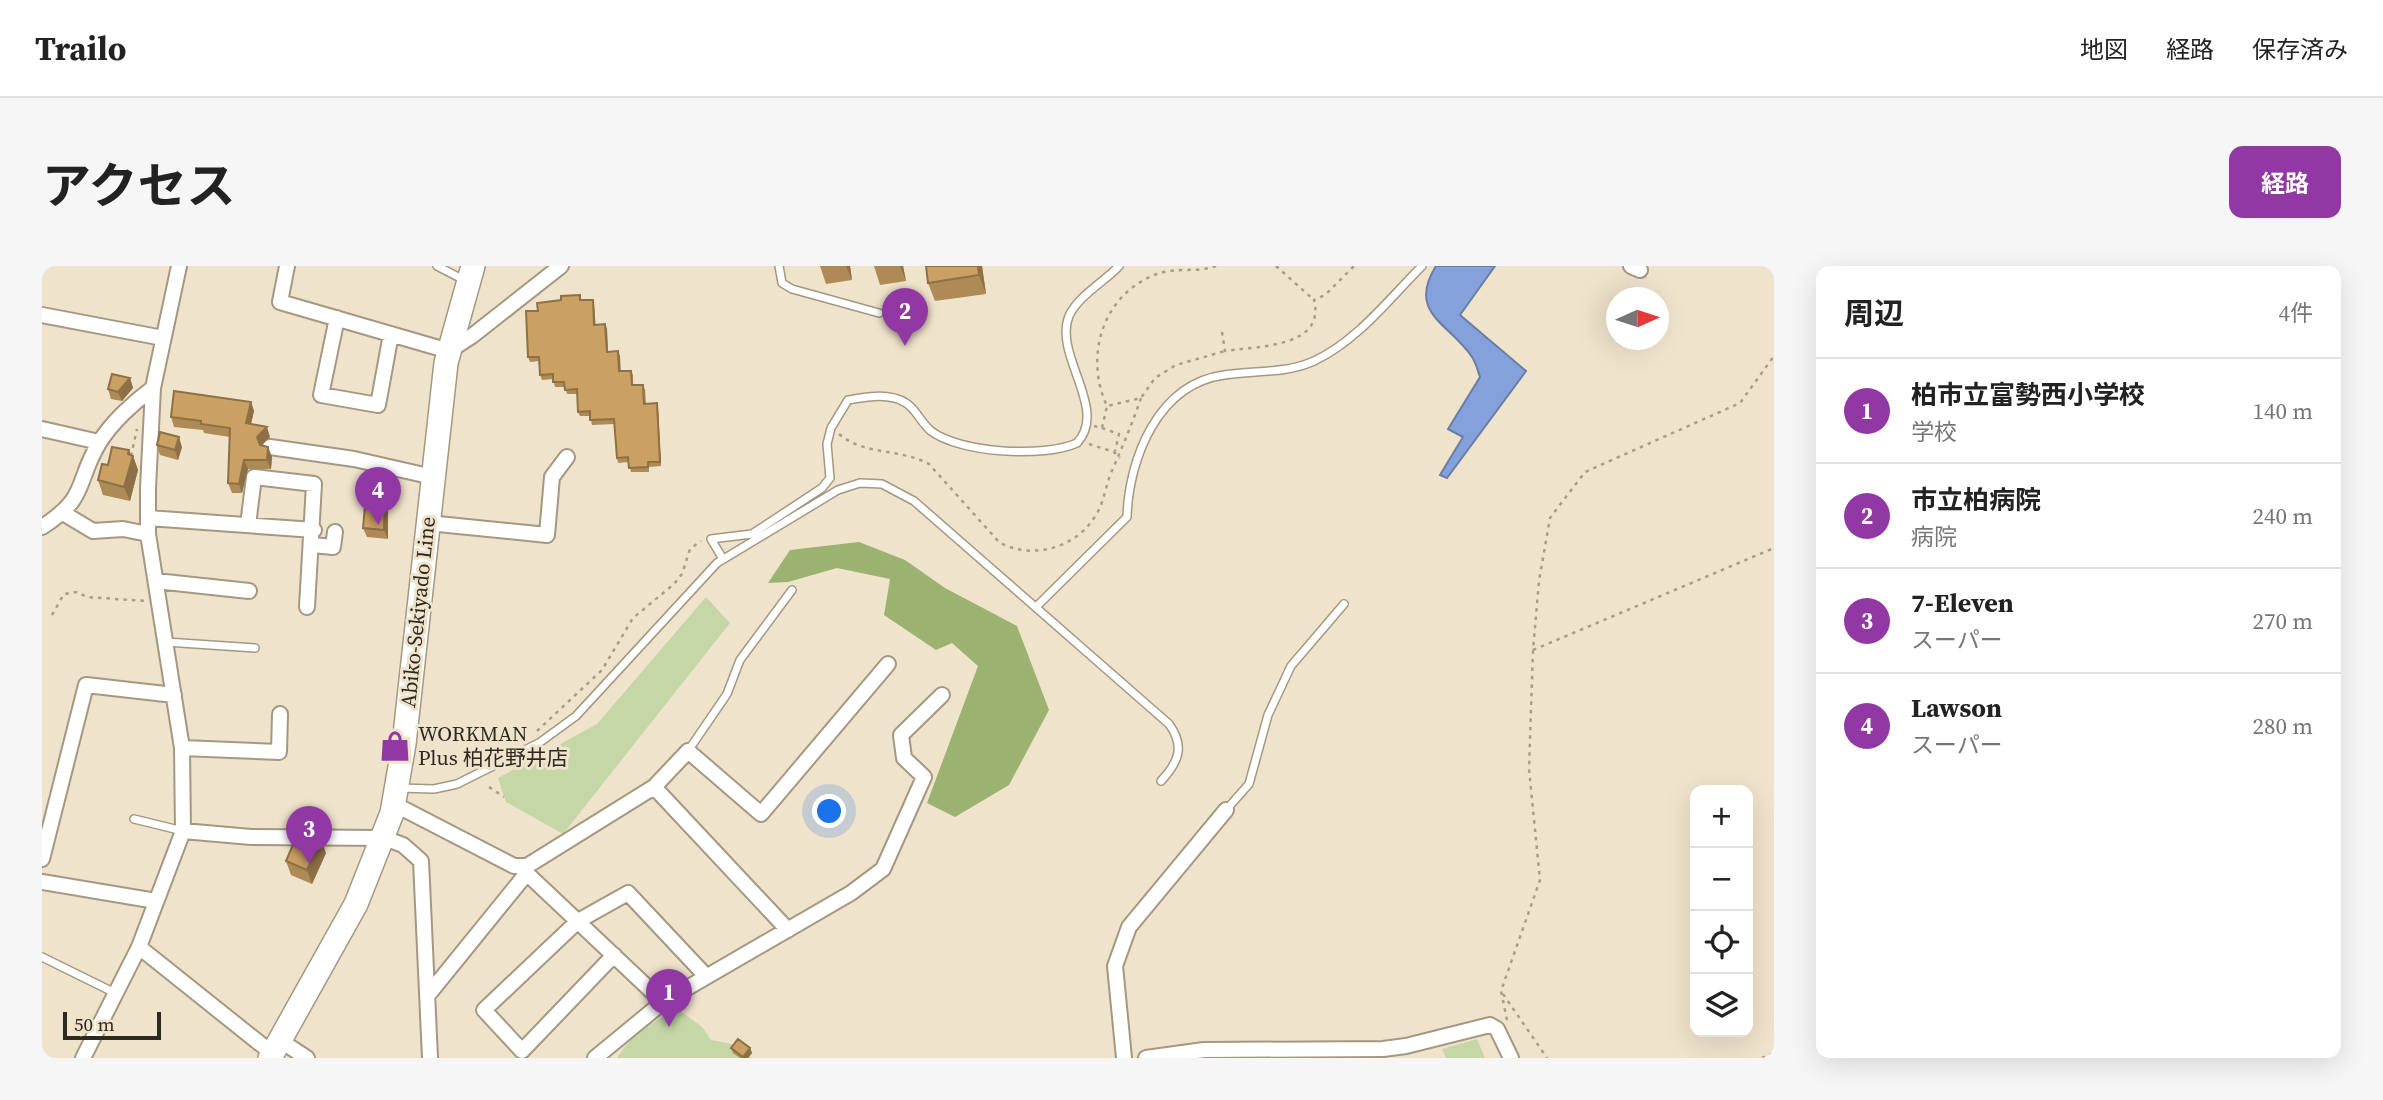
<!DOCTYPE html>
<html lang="ja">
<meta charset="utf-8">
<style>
body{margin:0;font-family:"Source Serif 4","Noto Sans JP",serif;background:#f6f6f6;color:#222}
.controls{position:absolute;right:21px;bottom:21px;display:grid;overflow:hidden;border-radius:14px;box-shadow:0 7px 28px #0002}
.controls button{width:63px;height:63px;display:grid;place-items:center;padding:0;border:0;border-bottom:2px solid #e0e0e0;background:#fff;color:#222;font:35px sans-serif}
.compass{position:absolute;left:1564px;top:21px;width:63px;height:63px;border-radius:50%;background:#fff;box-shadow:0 7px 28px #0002;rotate:87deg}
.scale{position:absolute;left:21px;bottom:18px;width:98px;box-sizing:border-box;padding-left:7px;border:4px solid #2e2920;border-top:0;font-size:19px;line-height:24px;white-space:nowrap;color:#2e2920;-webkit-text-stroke:5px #f0e3cc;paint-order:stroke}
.you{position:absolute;left:788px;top:546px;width:24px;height:24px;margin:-18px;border:5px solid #fff;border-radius:50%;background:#1a73e8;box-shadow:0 0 0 10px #1a73e833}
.badge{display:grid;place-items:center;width:46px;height:46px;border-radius:50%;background:#9238a4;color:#fff;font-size:23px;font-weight:700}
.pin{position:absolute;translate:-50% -58px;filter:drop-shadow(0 2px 4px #0008)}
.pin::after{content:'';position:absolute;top:37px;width:24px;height:21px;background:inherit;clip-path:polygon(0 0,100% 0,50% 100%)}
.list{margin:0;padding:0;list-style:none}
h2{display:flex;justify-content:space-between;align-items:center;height:91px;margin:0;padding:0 28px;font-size:30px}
h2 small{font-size:23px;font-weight:400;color:#767676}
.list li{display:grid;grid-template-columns:46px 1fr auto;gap:21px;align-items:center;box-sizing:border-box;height:105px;padding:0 28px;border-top:2px solid #e0e0e0}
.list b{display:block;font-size:26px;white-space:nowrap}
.list p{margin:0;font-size:23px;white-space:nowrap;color:#767676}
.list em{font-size:23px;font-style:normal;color:#767676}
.icon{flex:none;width:38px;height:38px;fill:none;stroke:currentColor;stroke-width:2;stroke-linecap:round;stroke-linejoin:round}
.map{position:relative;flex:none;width:1732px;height:792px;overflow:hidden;border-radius:14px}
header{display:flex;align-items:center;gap:42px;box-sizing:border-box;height:98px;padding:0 35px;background:#fff;border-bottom:2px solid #e0e0e0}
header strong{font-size:33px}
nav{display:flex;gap:38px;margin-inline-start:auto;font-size:24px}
.intro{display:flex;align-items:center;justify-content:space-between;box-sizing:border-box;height:168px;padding:0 42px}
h1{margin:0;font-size:49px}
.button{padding:18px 32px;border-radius:14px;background:#9238a4;color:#fff;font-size:24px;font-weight:700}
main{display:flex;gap:42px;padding:0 42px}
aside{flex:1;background:#fff;border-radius:14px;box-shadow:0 7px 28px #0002}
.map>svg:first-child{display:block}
</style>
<header>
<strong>Trailo</strong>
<nav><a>地図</a><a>経路</a><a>保存済み</a></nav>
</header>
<div class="intro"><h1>アクセス</h1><a class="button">経路</a></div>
<main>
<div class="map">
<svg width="1732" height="792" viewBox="0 0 1732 792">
<rect width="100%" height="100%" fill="#f0e3cc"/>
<path fill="#c5d7a6" d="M664,331l24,26 -167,211 -57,-32 -8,-24 99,-54z
M637,744l23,17 9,13 21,4 20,14h-135c15,-24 36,-38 62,-48z
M1435,773l8,19h-39l-4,-9z"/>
<path fill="#9bb270" d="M817,276l46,18 40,28 72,38 32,84 -40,75 -54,32 -28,-14 51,-137 -26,-23 -16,7 -52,-35 6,-36 -53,-11 -49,14 -20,1 22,-33z"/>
<path fill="#84a1dc" stroke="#6a7da4" stroke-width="2" d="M1394,0h59l-35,49 66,56 -79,107 -7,-3 23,-38 -15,-8 32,-52c-2,-6 -4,-14 -8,-20 -21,-33 -66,-43 -36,-91z"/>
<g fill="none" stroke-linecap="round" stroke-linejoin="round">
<defs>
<path id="service" d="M395,0l27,14
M737,0l3,17 10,6 87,24
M681,293l-12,-20 41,-5 70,-46 8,-10 -3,-34 4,-16 17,-28c18,-3 41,-8 58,3 10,6 15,20 25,28 29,22 113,27 146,12 32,-34 -24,-88 -8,-127 9,-20 35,-34 50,-50
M995,340l90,-89c2,-59 31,-133 97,-142 30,-5 62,-1 90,-14 43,-20 75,-62 108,-95
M124,376l89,6
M646,485l39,-57 13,-34 52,-70
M357,522l35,1 23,-5 82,-41 37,-27 141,-153 121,-73 22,-7 22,1 32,17 255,223c16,22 10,38 -8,57
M1184,544l23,-26 19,-69 23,-49 53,-62
M92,553l49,12
M0,691l73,36"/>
<path id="minor" d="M245,0l-7,36 169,49 23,-15 89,-70
M1589,0l9,4
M0,49l121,23
M295,52l-16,77 57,10 13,-71
M0,163l57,13
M228,181l84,12 79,18
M21,247l30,18 30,-2 25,5
M106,252l166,12
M386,257l119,12 5,-58 15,-20
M206,259l6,-48 60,7 -7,123
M0,261c47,-30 33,-44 57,-84 12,-20 35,-41 54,-55
M271,279l20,2 2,-15
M114,315l93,10
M140,482l97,4 1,-38
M612,521l34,-36 73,63 127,-150
M352,538l120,62h13l127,-79 134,143
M141,565l68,6 133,1 19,7 18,16 9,197
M0,593l44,-174 88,10
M477,600l144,136
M0,616l114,19
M97,681l134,107
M572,689l-92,96 -38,-41 94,-89 50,-28 77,82
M386,729l99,-122
M239,775l26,17
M41,792l56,-111 44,-116 -1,-83 -34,-214v-46l5,-100 26,-122
M553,792l68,-56 188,-109 32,-24 41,-92 -20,-19 -3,-23 41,-40
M1082,792l-9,-92 14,-39 97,-117
M1104,792l58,-8 179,-1 23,-3 84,-21 7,4 14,29"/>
<path id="primary" d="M228,792l86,-154 36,-91 12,-69 42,-381 27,-97"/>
</defs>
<use href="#service" stroke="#a49882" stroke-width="10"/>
<use href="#minor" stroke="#a49882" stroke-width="18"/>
<use href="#primary" stroke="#a49882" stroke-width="26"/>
<path stroke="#a79d8b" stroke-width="2.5" stroke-dasharray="3.5 5" stroke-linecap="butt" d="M1174,0c-20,7 -40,1 -59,8 -55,20 -73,83 -50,132l34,-8 14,-20 21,-13 49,-14
M1234,0l38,34
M1180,66l3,19c32,-5 101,-3 89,-51l11,-5 29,-29
M1052,160l8,2 5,-22
M1060,162l17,6 -4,17
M797,168c26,22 61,14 90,30l70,78c31,18 75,7 95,-24 10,-14 11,-30 17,-45 11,-25 21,-49 30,-75
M1047,178l25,8 6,6
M89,190l6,-27
M10,349l12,-21 13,-2 10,5 59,4
M1491,384l241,-102
M495,465l65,-61 31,-52 41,-34 8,-10 8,-25 11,-8
M447,521l15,10
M1461,728l44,64
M1465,754l-6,-29 39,-111 -11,-111 4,-119 6,-69 11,-63 35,-46 155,-69 34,-47
M1720,792l12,-5"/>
<use href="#service" stroke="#fff" stroke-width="7"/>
<use href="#minor" stroke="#fff" stroke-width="14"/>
<use href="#primary" stroke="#fff" stroke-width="23"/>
</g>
<path fill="#ae8a55" d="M778,0h30l2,14 -26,4z
M832,0h29l3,15 -26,4z
M940,0l4,28 -51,7 -7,-18z
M539,34l13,4 1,21 12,4 1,23 12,4v15h11l2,4v10l12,4 1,15 11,-1 1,5 3,58 -12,1v5h-18l-2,-10 -11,1 -1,-5 -3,-34 -22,1 -2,-9h-10l-2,-4 -1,-18h-10l-2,-7h-10l-2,-8 -11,1 -2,-5v-14l-10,1 -2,-5 10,-46z
M88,112l3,10 -11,13 -11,-2 -3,-10z
M209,136l3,9 -3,13 19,13 -8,8 6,2 4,10 -1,12h-23l-6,24h-10l-4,-10 2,-46 -26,-4 -1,-3 -29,-3 -3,-10z
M115,179l25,2 -4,13 -18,-5z
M89,189l2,1 5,14 -8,31 -27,-6 -5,-15 10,-15z
M346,239v34l-21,-2 -4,-9z
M284,587l-14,31 -21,-9 -5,-14z
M689,782h19l2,5 -4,5h-8l-7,-5z"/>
<path fill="#8d7045" d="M804,0h4l2,14z
M858,0h3l3,15z
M936,0h4l4,28 -7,-19z
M551,34l1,4 2,26 -2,-5z
M563,58l2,5 1,27 -1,-4z
M576,85l2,5 1,20 -2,-5z
M88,112l3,10 -11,13 -4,-9z
M209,136l3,9 -5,21 -3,-9z
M615,137l1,5 3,58 -1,-4z
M225,161l3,10 -10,9 -3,-9z
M137,171l3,10 -4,13 -3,-10z
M226,181l4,10 -1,12 -4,-9z
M87,184l3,8 1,-2 5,14 -8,31 -6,-14z
M202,194l4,9 -6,24 -3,-9z
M343,230l3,9v34l-4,-9z
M279,573l5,14 -14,31 -5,-14z
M708,782l2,5 -4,5h-5z"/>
<path fill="#caa063" stroke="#8d7045" stroke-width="2" d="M884,0h52l1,9 -51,8z
M538,29v5h13l1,25 11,-1 2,28 11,-1 1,20h12l1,14h11l1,19 13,-1 3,59h-12v5l-19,1 -1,-11 -11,1 -3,-39 -24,1v-9l-12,1 -1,-23 -12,1 -1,-8h-11v-8l-13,1 -1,-18h-11l-2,-46h12l-1,-8 24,-3v-4z
M70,108l18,4 -12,14 -10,-3z
M132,125l77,11 -5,21 21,4 -10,10 3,8 8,2 -1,13h-23l-5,24 -11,-1 2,-55 -29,-4v-3l-30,-4z
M118,166l19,5 -4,13 -18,-5z
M70,181l17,3 -1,4 5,2 -9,31 -26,-7 4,-16 6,1z
M324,228l19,2 -1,34 -21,-2z
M256,567l23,6 -14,31 -21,-9z
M696,773l12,9 -7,9 -12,-9z"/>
<defs>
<symbol id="shop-bare" viewBox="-9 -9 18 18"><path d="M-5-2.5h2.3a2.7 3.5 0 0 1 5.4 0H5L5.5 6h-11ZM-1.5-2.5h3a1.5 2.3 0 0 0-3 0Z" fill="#9238a4" stroke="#f0e3cc" stroke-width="2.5" paint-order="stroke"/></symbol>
</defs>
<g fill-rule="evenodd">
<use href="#shop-bare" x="331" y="458" width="44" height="44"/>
</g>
<g text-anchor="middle" stroke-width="6" stroke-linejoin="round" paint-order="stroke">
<g font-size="21" fill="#2e2920" stroke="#f0e3cc">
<text transform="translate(376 346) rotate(-84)" y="7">Abiko-Sekiyado Line</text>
</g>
<g font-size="21" fill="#2e2920" stroke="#f0e3cc" text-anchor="start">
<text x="376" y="475">WORKMAN<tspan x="376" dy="24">Plus 柏花野井店</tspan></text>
</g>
</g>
</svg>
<div class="controls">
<button>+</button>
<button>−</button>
<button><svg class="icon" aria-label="locate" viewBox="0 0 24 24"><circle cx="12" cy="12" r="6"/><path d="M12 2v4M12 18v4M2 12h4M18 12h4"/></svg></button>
<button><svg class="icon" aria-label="layers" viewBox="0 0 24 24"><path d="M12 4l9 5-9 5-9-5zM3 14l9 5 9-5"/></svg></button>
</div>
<svg class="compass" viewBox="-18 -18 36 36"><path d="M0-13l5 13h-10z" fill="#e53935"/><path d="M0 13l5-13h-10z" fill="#767676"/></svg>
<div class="scale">50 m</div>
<div class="you"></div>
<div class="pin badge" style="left:627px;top:761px">1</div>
<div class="pin badge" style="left:863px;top:80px">2</div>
<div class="pin badge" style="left:267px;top:598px">3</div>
<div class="pin badge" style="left:336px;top:259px">4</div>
</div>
<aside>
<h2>周辺<small>4件</small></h2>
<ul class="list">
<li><span class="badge">1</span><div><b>柏市立富勢西小学校</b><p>学校</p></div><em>140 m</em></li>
<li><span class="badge">2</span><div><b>市立柏病院</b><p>病院</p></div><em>240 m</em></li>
<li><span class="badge">3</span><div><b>7-Eleven</b><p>スーパー</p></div><em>270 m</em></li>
<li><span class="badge">4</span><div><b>Lawson</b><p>スーパー</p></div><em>280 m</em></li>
</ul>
</aside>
</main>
